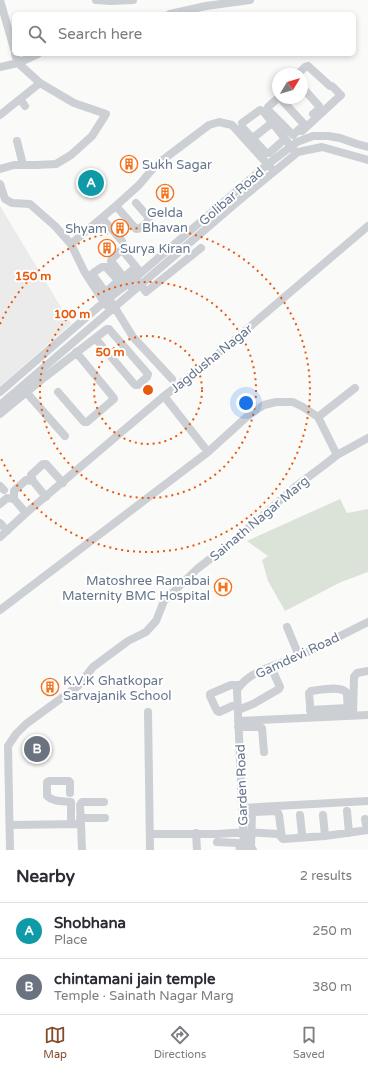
<!DOCTYPE html>
<meta charset="utf-8">
<style>
body{margin:0;font-family:"Varela Round",sans-serif;background:#f7f7f7;color:#2b2b33}
.compass{position:absolute;left:272px;top:68px;width:36px;height:36px;border-radius:50%;background:#fff;box-shadow:0 2px 6px #0003;rotate:52deg}
.you{position:absolute;left:246px;top:403px;width:14px;height:14px;margin:-10px;border:3px solid #fff;border-radius:50%;background:#1a73e8;box-shadow:0 0 0 6px #1a73e833}
.badge{display:grid;place-items:center;width:26px;height:26px;border-radius:50%;background:#854b2a;color:#fff;font-size:13px;font-weight:700}
.pin{position:absolute;translate:-50% -50%;border:2px solid #fff;box-shadow:0 1px 4px #0006}
.list{margin:0;padding:0;list-style:none}
h2{display:flex;justify-content:space-between;align-items:center;height:52px;margin:0;padding:0 16px;font-size:17px}
h2 small{font-size:13px;font-weight:400;color:#7c7c81}
.list li{display:grid;grid-template-columns:26px 1fr auto;gap:12px;align-items:center;box-sizing:border-box;height:56px;padding:0 16px;border-top:1px solid #e1e1e2}
.list b{display:block;font-size:15px;white-space:nowrap}
.list p{margin:0;font-size:13px;white-space:nowrap;color:#7c7c81}
.list em{font-size:13px;font-style:normal;color:#7c7c81}
.icon{flex:none;width:22px;height:22px;fill:none;stroke:currentColor;stroke-width:2;stroke-linecap:round;stroke-linejoin:round}
.map{position:relative;flex:none;width:368px;height:850px;overflow:hidden}
.search{position:absolute;background:#fff;box-shadow:0 2px 6px #0003;left:12px;right:12px;top:12px;height:44px;display:flex;align-items:center;gap:10px;box-sizing:border-box;padding:0 14px;border-radius:6px;color:#7c7c81;font-size:15px}
.sheet{height:164px;background:#fff}
nav{display:flex;justify-content:space-around;align-items:center;box-sizing:border-box;height:56px;border-top:1px solid #e1e1e2;background:#fff;font-size:11px;color:#7c7c81}
nav a{display:grid;justify-items:center;gap:2px}
nav .on{color:#854b2a}
.map>svg:first-child{display:block}
</style>
<div class="map">
<svg width="368" height="850" viewBox="0 0 368 850">
<rect width="100%" height="100%" fill="#fafaf8"/>
<path fill="#ebebeb" d="M0,206l71,118 -71,62z"/>
<path fill="#dbe3d8" d="M340,499l7,14 21,-4v63l-27,10 -56,29 -17,-30 -6,-21 6,-4 -21,-15z"/>
<g fill="none" stroke-linecap="round" stroke-linejoin="round">
<path stroke="#cccfd3" stroke-width="8" d="M0,0l14,49
M96,0l15,1 22,-1
M170,14l36,-8 44,-6
M15,54l3,9 20,-9
M0,67l18,-4 22,20 34,20 32,11 -14,22 -21,19 -15,9 -20,1h-22l-14,4
M298,74l7,-7 3,-1 22,20h2l7,7 1,3
M302,87l17,19v3l-6,5
M278,98l-10,9v3l25,25 11,-10 -1,-2 -23,-25
M20,99l5,7
M0,115l40,-32
M242,123l18,-13 3,1 31,39
M242,127l24,26h3l16,-14
M302,131l39,-36
M17,141l6,24
M249,141l24,-19
M0,184l5,15 7,4 18,1 25,22 16,18
M116,206l20,23c5,0 12,-6 13,-11l-13,-15
M102,218l20,23
M124,277l12,-10
M118,281l-12,11 -2,-2 -11,-15v-2l9,-6h4c6,7 12,13 18,20
M138,281l8,11 55,-44
M132,288l-21,-27 1,-2 8,-8h3l18,22
M112,303l21,34 39,42
M106,305l-22,-34 -13,-27 47,-40 21,-19 17,-20 53,-40 10,-3 13,3 39,43
M0,392l104,-90 31,-24 133,-114 29,-22 16,-6h15l12,2 17,6 11,3
M26,392l39,44
M58,392l26,30h3l27,-23 -1,-2 -37,-45
M164,396l44,56
M0,405l242,-207 56,-46 24,-5 46,13
M0,414l45,-37 62,-48h2l39,45 -1,3 -9,8h-3l-40,-47
M318,417l37,-29
M0,486l4,4
M46,497l-13,-16 -2,-6 12,-11h3l17,19
M0,504l7,-6 7,1
M26,513l-12,-14v-8l12,-11 7,1
M0,523l7,8
M0,537l26,-24 138,-117 42,-32 162,-138
M0,610l208,-158 43,-39 13,-8 12,-3h17l10,5 15,10 19,38
M287,627l12,29
M237,704l-18,8 -2,-1 -7,-15v-2l21,-9h9
M238,710l15,-6 26,-15 1,-2 -9,-20
M310,710l37,-2
M148,712l2,138
M353,715l1,-38 3,-4 11,-2
M311,717l-2,-24 2,-2c9,-1 30,-6 36,2l1,23
M238,721l130,-6
M238,727h22l2,1 2,24
M70,793v-11l-1,-1h-20l-2,1v14c6,6 16,5 24,6v22
M242,808l126,-7
M347,811l2,22
M323,815l2,21
M80,818h25
M365,819l2,11
M81,824l-1,-19 2,-3h22
M10,825l71,-1 1,26
M196,833l1,17
M150,834h67l31,-2 30,2 5,5 42,-3 43,-6
M299,838l3,-4 -2,-19
M217,842l21,1 1,1 1,6
M10,850l-2,-104 8,-12 10,-10 52,-38 15,-19 35,-26 18,-9 10,-11 8,-20 33,-32 39,-30 59,-52 28,-21 14,-11 31,-17
M244,850l-7,-160c12,-20 42,-25 62,-34 23,-10 46,-23 69,-34
M253,850l-2,-3 1,-34 3,-1 22,-1 2,4 3,23"/>
</g>
<g fill="none" stroke="#e8590c" stroke-width="2" stroke-dasharray="2 4">
<circle cx="148" cy="390" r="54"/>
<circle cx="148" cy="390" r="108"/>
<path d="M0 324A162 162 0 1 1 0 456"/>
</g>
<defs>
<symbol id="building-ring" viewBox="-11 -11 22 22"><circle r="9.5" fill="#fff" stroke="#f3731f" stroke-width="1.5"/><path d="M-4-6H4V6H1V3H-1V6H-4ZM-2.5-4.3h1.7v1.8h-1.7ZM.8-4.3h1.7v1.8H.8ZM-2.5-1h1.7V.8h-1.7ZM.8-1h1.7V.8H.8Z" fill="#f3731f"/></symbol>
<symbol id="hospital-ring" viewBox="-11 -11 22 22"><circle r="9.5" fill="#fff" stroke="#f3731f" stroke-width="1.5"/><path d="M-5-5h3v3.5h4V-5h3V5h-3V1.5h-4V5h-3Z" fill="#f3731f"/></symbol>
</defs>
<g fill-rule="evenodd">
<use href="#building-ring" x="119" y="154" width="20" height="20"/>
<use href="#building-ring" x="155" y="183" width="20" height="20"/>
<use href="#building-ring" x="110" y="218" width="20" height="20"/>
<use href="#building-ring" x="97" y="238" width="20" height="20"/>
<use href="#hospital-ring" x="213" y="577" width="20" height="20"/>
<use href="#building-ring" x="40" y="677" width="20" height="20"/>
</g>
<g text-anchor="middle" stroke-width="4" stroke-linejoin="round" paint-order="stroke">
<g font-size="13" fill="#66758c" stroke="#fff" text-anchor="start">
<text x="142" y="169">Sukh Sagar</text>
<text x="165" y="217" text-anchor="middle">Gelda<tspan x="165" dy="15">Bhavan</tspan></text>
<text x="107" y="233" text-anchor="end">Shyam</text>
<text x="120" y="253">Surya Kiran</text>
<text x="210" y="585" text-anchor="end">Matoshree Ramabai<tspan x="210" dy="15">Maternity BMC Hospital</tspan></text>
<text x="63" y="685">K.V.K Ghatkopar<tspan x="63" dy="15">Sarvajanik School</tspan></text>
</g>
<g font-size="13" fill="#66758c" stroke="#fff">
<text transform="translate(231 196) rotate(-41)" y="5">Golibar Road</text>
<text transform="translate(211 358) rotate(-39)" y="5">Jagdusha Nagar</text>
<text transform="translate(259 518) rotate(-40)" y="5">Sainath Nagar Marg</text>
<text transform="translate(297 655) rotate(-25)" y="5">Gamdevi Road</text>
<text transform="translate(241 785) rotate(-92)" y="5">Garden Road</text>
</g>
</g>
<circle cx="148" cy="390" r="6" fill="#e8590c" stroke="#fff" stroke-width="2"/>
<g font-size="12" text-anchor="middle" font-weight="bold" fill="#e8590c" stroke="#fff" stroke-width="4" stroke-linejoin="round" paint-order="stroke">
<text x="33" y="280">150 m</text>
<text x="72" y="318">100 m</text>
<text x="110" y="356">50 m</text>
</g>
</svg>
<svg class="compass" viewBox="-18 -18 36 36"><path d="M0-13l5 13h-10z" fill="#e53935"/><path d="M0 13l5-13h-10z" fill="#7c7c81"/></svg>
<div class="you"></div>
<div class="pin badge" style="left:91px;top:183px;background:#0f9aa8">A</div>
<div class="pin badge" style="left:37px;top:749px;background:#6b7280">B</div>
<div class="search"><svg class="icon" aria-label="search" viewBox="0 0 24 24"><circle cx="10" cy="10" r="6"/><path d="M15 15l6 6"/></svg>Search here</div>
</div>
<section class="sheet">
<h2>Nearby<small>2 results</small></h2>
<ul class="list">
<li><span class="badge" style="background:#0f9aa8">A</span><div><b>Shobhana</b><p>Place</p></div><em>250 m</em></li>
<li><span class="badge" style="background:#6b7280">B</span><div><b>chintamani jain temple</b><p>Temple · Sainath Nagar Marg</p></div><em>380 m</em></li>
</ul>
</section>
<nav>
<a class="on"><svg class="icon" aria-label="map" viewBox="0 0 24 24"><path d="M3 6l6-2 6 2 6-2v14l-6 2-6-2-6 2zM9 4v14M15 6v14"/></svg>Map</a>
<a><svg class="icon" aria-label="directions" viewBox="0 0 24 24"><path d="M12 3l9 9-9 9-9-9zM9 14v-3h6M13 9l2 2-2 2"/></svg>Directions</a>
<a><svg class="icon" aria-label="saved" viewBox="0 0 24 24"><path d="M7 4h10v16l-5-4-5 4z"/></svg>Saved</a>
</nav>
